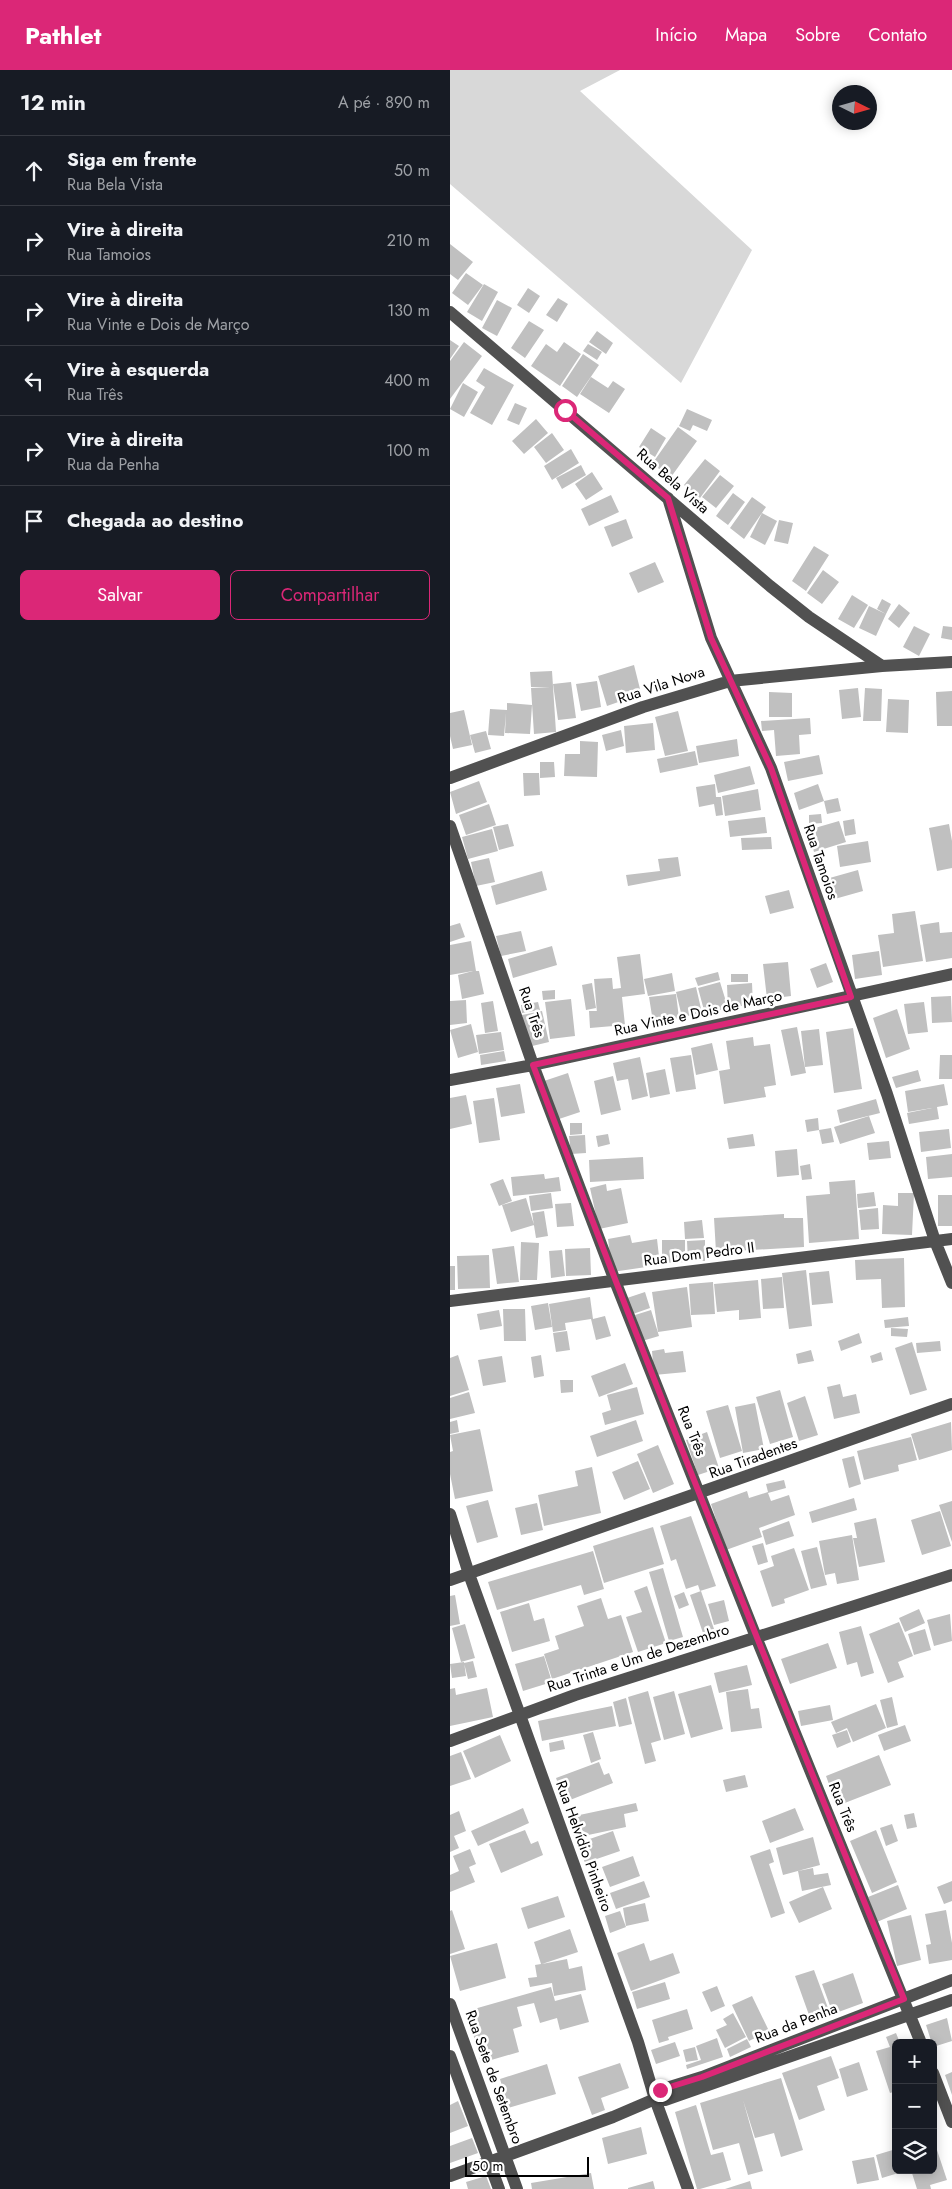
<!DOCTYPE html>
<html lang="pt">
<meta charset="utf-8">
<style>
body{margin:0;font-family:Jost,sans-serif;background:#242831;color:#f1f3f6}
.controls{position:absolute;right:15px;bottom:15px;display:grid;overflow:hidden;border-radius:8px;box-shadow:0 2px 12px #0003}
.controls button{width:45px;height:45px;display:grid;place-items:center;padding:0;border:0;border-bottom:1px solid #363941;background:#171b24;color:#f1f3f6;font:25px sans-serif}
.compass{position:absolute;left:382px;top:15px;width:45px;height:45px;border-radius:50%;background:#171b24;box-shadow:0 2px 12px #0003;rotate:95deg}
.scale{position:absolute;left:15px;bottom:12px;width:124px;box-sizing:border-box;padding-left:5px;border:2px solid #000;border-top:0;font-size:14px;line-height:18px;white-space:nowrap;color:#000;-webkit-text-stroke:4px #fff;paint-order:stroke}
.stop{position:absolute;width:15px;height:15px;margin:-11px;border:4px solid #db2777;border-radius:50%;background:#fff}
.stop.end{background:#db2777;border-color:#fff;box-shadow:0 1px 5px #0008}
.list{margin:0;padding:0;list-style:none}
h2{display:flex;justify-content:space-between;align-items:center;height:65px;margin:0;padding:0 20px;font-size:21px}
h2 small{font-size:16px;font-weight:400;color:#9ea1a6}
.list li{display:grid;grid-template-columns:32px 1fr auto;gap:15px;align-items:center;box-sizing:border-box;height:70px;padding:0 20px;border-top:1px solid #363941}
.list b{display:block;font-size:19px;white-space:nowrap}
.list p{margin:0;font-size:16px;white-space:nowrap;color:#9ea1a6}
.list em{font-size:16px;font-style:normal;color:#9ea1a6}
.actions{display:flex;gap:10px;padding:15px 20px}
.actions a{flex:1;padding:11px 0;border:1px solid #db2777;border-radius:8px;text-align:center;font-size:18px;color:#db2777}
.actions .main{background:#db2777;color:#fff}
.icon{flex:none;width:28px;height:28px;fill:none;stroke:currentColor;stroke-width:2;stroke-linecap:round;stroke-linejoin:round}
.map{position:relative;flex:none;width:502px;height:2119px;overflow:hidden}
header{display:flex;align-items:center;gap:30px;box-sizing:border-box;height:70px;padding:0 25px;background:#db2777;color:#fff}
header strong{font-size:24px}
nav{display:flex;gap:28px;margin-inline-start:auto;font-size:18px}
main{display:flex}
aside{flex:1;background:#171b24}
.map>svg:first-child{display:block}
</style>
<header>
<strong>Pathlet</strong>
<nav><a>Início</a><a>Mapa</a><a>Sobre</a><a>Contato</a></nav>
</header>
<main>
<aside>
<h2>12 min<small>A pé · 890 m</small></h2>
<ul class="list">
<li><svg class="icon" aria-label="ahead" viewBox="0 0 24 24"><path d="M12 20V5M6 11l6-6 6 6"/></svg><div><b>Siga em frente</b><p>Rua Bela Vista</p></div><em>50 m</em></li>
<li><svg class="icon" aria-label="right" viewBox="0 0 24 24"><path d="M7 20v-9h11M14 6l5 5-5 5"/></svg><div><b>Vire à direita</b><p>Rua Tamoios</p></div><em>210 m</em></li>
<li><svg class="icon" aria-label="right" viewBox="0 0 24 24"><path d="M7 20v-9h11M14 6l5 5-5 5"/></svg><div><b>Vire à direita</b><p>Rua Vinte e Dois de Março</p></div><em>130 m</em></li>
<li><svg class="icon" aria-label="left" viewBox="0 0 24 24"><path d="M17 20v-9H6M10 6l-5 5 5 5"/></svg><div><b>Vire à esquerda</b><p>Rua Três</p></div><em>400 m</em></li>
<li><svg class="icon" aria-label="right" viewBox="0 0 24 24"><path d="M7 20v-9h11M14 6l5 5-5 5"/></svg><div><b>Vire à direita</b><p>Rua da Penha</p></div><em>100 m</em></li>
<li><svg class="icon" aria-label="arrive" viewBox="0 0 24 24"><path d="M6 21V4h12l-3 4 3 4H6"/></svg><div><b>Chegada ao destino</b></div></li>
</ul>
<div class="actions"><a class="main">Salvar</a><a>Compartilhar</a></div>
</aside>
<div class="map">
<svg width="502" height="2119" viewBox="0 0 502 2119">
<rect width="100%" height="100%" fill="#fff"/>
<path fill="#d8d8d8" d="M0,0h170l-40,21 172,159 -71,133 -231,-199z"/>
<path fill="#c0c0c0" d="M0,174l23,18 -15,18 -8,-6z
M16,203l17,12 -15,20 -16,-12z
M34,214l14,8 -16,29 -15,-9z
M78,218l12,8 -11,17 -12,-8z
M108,228l10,6 -11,18 -11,-7z
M47,230l15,8 -15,28 -15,-8z
M79,251l15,9 -19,28 -14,-10z
M147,261l16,12 -7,11 -17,-12z
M0,270l9,6 -9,13z
M14,272l18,14 -32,43v-38z
M114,272l17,12 -21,32 -29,-20 15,-22 11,8z
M138,274l14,8 -5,8 -14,-9z
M133,284l16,11 -22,32 -15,-11z
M34,298l30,17 -22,40 -22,-12 15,-26 -9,-6z
M141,307l17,11 5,-7 12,8 -16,24 -29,-19z
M13,313l15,9 -14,25 -14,-8z
M65,333l12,5 -8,17 -12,-5z
M237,339l25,11 -5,11 -14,-6 -3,6 -11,-5z
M86,349l12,14 -24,21 -12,-13z
M228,357l19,14 -26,36 -19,-13z
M201,358l15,10 -11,19 -16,-10z
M102,363l12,17 -18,13 -12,-16z
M121,379l8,14 -27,17 -8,-14z
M255,389l15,12 -20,27 -16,-13z
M131,395l5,10 -24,14 -6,-11z
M142,402l11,17 -17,11 -11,-16z
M270,405l14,11 -18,22 -14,-11z
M283,423l12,9 -17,23 -12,-9z
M161,425l8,17 -30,14 -8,-17z
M302,427l14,10 -22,32 -14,-11z
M312,443l15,8 -12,24 -15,-8z
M176,449l7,19 -21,9 -8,-20z
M329,450l14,3 -5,21 -14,-3z
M364,476l15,9 -23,36 -14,-10z
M205,492l9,20 -26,11 -9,-20z
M373,500l16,12 -17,22 -15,-11z
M402,525l16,10 -14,23 -16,-9z
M432,529l9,5 -5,10 -9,-5z
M449,534l11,9 -11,15 -11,-9z
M419,536l17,8 -10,22 -17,-8z
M464,556l16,8 -11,22 -16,-9z
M493,556l9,1v13l-11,-2z
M184,595l6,24 -17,6 1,5 -17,6 -9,-30z
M102,601l4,61 -22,2 -3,-46 19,-1h-19l-1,-15z
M147,611l4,26 -20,4 -5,-27z
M121,612l5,36 -18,2 -5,-36z
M408,618l3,29 -19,2 -3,-29z
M415,618l17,1 -1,32h-18z
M502,621v35h-15l-1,-34z
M319,622l23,1v24h-23z
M438,629l21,1 -1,33 -22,-1z
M57,633l25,2 -2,29 -25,-1 1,-20 -2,23 -16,-1 2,-26 17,1z
M14,640l8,35 -19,4 -3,-13v-23z
M228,641l10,40 -23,5 -10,-39z
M360,648l1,16 -12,1 1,19 -24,2 -2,-26 -12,1 -1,-10z
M203,653l2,27 -29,3 -2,-27z
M171,660l3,16 -18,5 -4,-16z
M36,661l5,18 -16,4 -5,-18z
M287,669l2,17 -40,7 -3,-17z
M130,671l18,1 -1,35 -33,-1 1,-22h15z
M245,681l3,14 -38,8 -3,-14z
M369,685l4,19 -35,7 -4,-19z
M90,692h14l1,15 -15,1z
M300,696l5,18 -37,9 -4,-18z
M73,703h16l1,22 -16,1z
M29,711l8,21 -31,12 -6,-22z
M265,714l1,13h5l2,18 -7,1 -2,-12 -15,3 -3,-20z
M368,714l6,17 -25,9 -5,-17z
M308,719l3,21 -36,6 -3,-20z
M388,728l3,13 -14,3 -3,-13z
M39,734l7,21 -30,10 -7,-20z
M371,744l1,9 -13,1v-9z
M315,747l2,16 -37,4 -2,-16z
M404,749l2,15 -11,2 -2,-15z
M389,751l7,21 -32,10 -6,-22z
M58,754l6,22 -15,4 -6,-23z
M499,754l3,17v27l-15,3 -8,-43z
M42,759l6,22 -30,8 -6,-22z
M321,767l1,12 -30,1 -1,-12z
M418,771l3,21 -31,5 -3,-21z
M228,787l3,19 -53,10 -2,-11 34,-4 -2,-12z
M39,788l6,24 -19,4 -5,-24z
M408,800l5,21 -32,9 -5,-21z
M92,801l5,19 -51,15 -5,-19z
M339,820l5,18 -24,6 -5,-18z
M465,841l8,50 -40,6 -5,-32 16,-2 -2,-19z
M489,852l1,11 12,-1v26l-26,4 -6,-37z
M10,853l5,14 -15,5v-16z
M71,861l5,20 -25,5 -5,-20z
M21,871l5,30h3l5,23 -22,5 -4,-24 15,-4 -23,4v-30z
M102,876l5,19 -44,13 -5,-19z
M429,881l3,24 -27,4 -3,-24z
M190,884l5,40 -23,3 3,28 -35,3 -1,-17h8v2l-3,-34 18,-1 1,11 8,-1 -4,-31z
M338,892l3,34 -24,3 -4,-35z
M376,893l7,19 -16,6 -7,-19z
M268,902l2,8 -22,6 -3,-8z
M222,903l3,18 -27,5 -4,-17z
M281,904h17v8h-17z
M270,912l8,26 -23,6 -7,-26z
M142,913l4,25 -10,2 -4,-25z
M302,913l1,22 -25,2 -1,-22z
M246,917l6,26 -20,4 -6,-25z
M105,920v9l-12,1 -1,-9z
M226,924l3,24 -26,4 -4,-25z
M501,926l1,26 -20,1 -1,-26z
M121,929l4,37 -25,3 -5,-37z
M16,930l1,23 -17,2v-24z
M43,931l5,30 -13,2 -4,-30z
M88,932l2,8 -18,3 -1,-8z
M474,932l4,30 -20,2 -4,-30z
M447,939l13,40 -24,9 -13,-40z
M92,941l7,31 -21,5 -6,-32z
M21,954l7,28 -20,6 -8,-28z
M347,957l9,46 -15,3 -10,-46z
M403,958l9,61 -28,4 -8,-61z
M369,959l4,36 -18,2 -4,-36z
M51,962l3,18 -25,4 -3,-19z
M303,967l1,9 16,-2 6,41 -12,2 2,10 -42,7 -5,-33 11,-2 -4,-28z
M262,973l6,27 -22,5 -5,-27z
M54,981l2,10 -25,4 -1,-10z
M241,985l5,34 -20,3 -6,-34z
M490,985h12v24h-13z
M190,987l8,39 -16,4 -4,-21 -11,2 -4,-18z
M215,999l5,25 -20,4 -4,-25z
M468,1000l3,11 -25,7 -4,-11z
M118,1003l12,39 -24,8 -12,-39z
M163,1006l8,34 -20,5 -7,-34z
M70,1014l5,29 -24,4 -5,-29z
M494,1014l4,21 -11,2 2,12 -30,5 -2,-11 25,-5 -24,4 -3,-21z
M16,1025l6,29 -22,5v-31z
M44,1028l6,42 -21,3 -6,-42z
M426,1029l4,14 -40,10 -3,-13z
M419,1046l6,17 -35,11 -6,-17z
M368,1048l1,12 -12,2 -2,-12z
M120,1053h12v11l-12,1z
M381,1058l3,14 -12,2 -3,-14z
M499,1059l2,19 -30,4 -2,-20z
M158,1064l2,10 -12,3 -2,-11z
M303,1064l2,12 -26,3 -2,-11z
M135,1065l1,18 -15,1 -2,-18z
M439,1071l2,17 -22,2 -2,-17z
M347,1079l2,26 -22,2 -2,-26z
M502,1084v23l-24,2 -2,-22z
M193,1087l1,22 -54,3 -1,-22z
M360,1094l2,15 -10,1 -2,-14z
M94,1104l1,5 14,-2 2,14 -48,5 -2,-19z
M53,1109l9,22 -13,5 -9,-22z
M405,1110l4,59 -50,4 -3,-47 24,-2 -1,-12z
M156,1114l1,7 14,-3 7,35 -29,6 -9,-41z
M424,1122l2,14 -18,2 -1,-14z
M101,1123l2,15 -22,3 -2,-15z
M448,1123h16l-2,42 -30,-1 1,-29 15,1z
M488,1125h14v31h-14z
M76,1128l8,27 -23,7 -9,-27z
M121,1133l3,23 -17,1 -2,-23z
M428,1138l1,21 -18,1 -2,-20z
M94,1141l4,25 -12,2 -4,-25z
M334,1144v4h19l1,29 -88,5 -2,-34z
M252,1150l2,18 -19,1 -1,-17z
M180,1165l2,8 25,-4 3,26 -48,7 -4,-33z
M212,1170h23v22l-23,1z
M255,1170v21h-17l-1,-20z
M71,1172l18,1 -2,37h-17z
M64,1176l5,36 -22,2 -5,-35z
M140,1178l1,27 -25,1 -1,-27z
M112,1180l3,26 -14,2 -2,-27z
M39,1185l1,33 -32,1 -1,-33z
M454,1188l1,49 -23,1 -1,-29 -25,1 -1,-20z
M0,1196h5v24h-5z
M356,1200l6,56 -23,3 -7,-56z
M379,1201l4,32 -21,2 -3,-32z
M332,1207l2,31 -21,1 -2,-30z
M308,1210l3,38 -22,2v-10l-22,2 -3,-28z
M263,1212l2,32 -24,1 -2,-31z
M237,1217l5,40 -34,5 -6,-40z
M195,1222l5,16 -17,6 -6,-16z
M140,1227l3,22 12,-3 6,20 -15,4 -5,-21 -26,4 1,7 -13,2 -4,-28z
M98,1233l4,24 -17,3 -4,-24z
M53,1239h22l1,32h-22z
M49,1240l3,16 -22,4 -3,-16z
M201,1240l8,26 -17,5 -7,-26z
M458,1247l1,9 -24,2 -1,-8z
M441,1258l17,1 -1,8 -16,-1z
M117,1261l3,19 -14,2 -3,-19z
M409,1263l3,10 -21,8 -3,-10z
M490,1271l1,10 -24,2 -1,-10z
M462,1272l15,48 -17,5 -15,-47z
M214,1279l1,4 18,-2 3,21 -32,3 -2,-24z
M361,1280l3,11 -16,3 -2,-10z
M431,1282l2,8 -11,3 -2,-7z
M8,1285l11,35 -19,6v-38z
M91,1285l3,21 -10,2 -3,-21z
M52,1286l4,26 -23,4 -5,-26z
M175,1293l8,21 -34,13 -8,-21z
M110,1310h13v12l-12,1z
M390,1314l3,13 13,-3 4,19 -26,6 -7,-32z
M187,1317l7,27 -39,11 -3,-12 9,-3 -4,-15z
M330,1320l13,47 -23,7 -14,-47z
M19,1322l6,21 -25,6v-21z
M355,1326l13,39 -19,6 -12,-38z
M305,1333l9,46 -21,4 -8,-46z
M278,1335l14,46 -22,7 -14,-47z
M7,1350l2,12 -9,2v-12z
M186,1350l7,21 -46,16 -7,-21z
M501,1352l1,28 -33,10 -8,-26z
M30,1359l13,62 -38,8 -5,-25v-22l3,-1 -3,-16z
M257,1362l12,36 -21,7 -12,-35z
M461,1367l6,23 -19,5 1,6 -35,9 -7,-29z
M208,1375l16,39 -21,9 -16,-39z
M404,1386l7,28 -12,4 -7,-29z
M188,1391l12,28 -26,11 -12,-28z
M142,1397l9,46 -57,13 -6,-31 40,-9 -3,-15z
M334,1410l2,8 -18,5 3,8 18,-6 6,20 -36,13 3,9 -36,13 -15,-46 36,-13 2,7 19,-6 -2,-8z
M404,1428l3,12 -45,13 -3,-11z
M38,1430l10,37 -21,6 -11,-37z
M502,1431v41l-13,-37z
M87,1433l6,27 -22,5 -6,-27z
M490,1441l11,35 -29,9 -11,-35z
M241,1446l25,70 -16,5 -2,-6 -12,4 -10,-30 -5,2 -11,-35z
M426,1448l9,44 -26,5 -6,-29h4l-3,-15z
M339,1451l5,15 -28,9 -4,-14z
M203,1457l11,37 -60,19 -11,-37z
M402,1465l7,45 -22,4 -2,-11 -10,2 -6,-34z
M313,1473l5,19 -10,3 -6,-19z
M367,1477l10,38 -16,4 -10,-38z
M344,1478l15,42 -25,9 1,4 -13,4 -12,-36 14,-5 -3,-10z
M143,1481l11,38 -20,6 -3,-10 -84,25 -9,-28z
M213,1498l20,69 -14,4 -20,-69z
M197,1516l19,57 -28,9 -12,-35 16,-5 -8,-21z
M251,1521l13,38 -11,4 -13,-38z
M234,1522l5,13 -10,4 -5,-13z
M5,1525l5,29 -10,2v-30z
M151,1528l7,21 13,-4 12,37 -81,27 -8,-25 15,-5 -4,-13 29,-10 -7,-20z
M274,1530l5,21 -15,4 -6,-21z
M79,1533l5,18 10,-3 6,23 -38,11 -12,-40z
M469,1539l6,14 -20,9 -6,-14z
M500,1544l2,27 -18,5 -7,-26z
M449,1552l14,34 -15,6 6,15 -16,6 -19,-49z
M15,1554l10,34 -14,4 -9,-34z
M411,1556l13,47 -13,4 -4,-15 -10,3 -8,-33z
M475,1559l6,21 -17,5 -6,-21z
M378,1573l9,25 -47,16 -9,-25z
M94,1586l8,26 -29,9 -8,-27z
M23,1591l4,16 -9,2 -4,-16z
M14,1592l2,14 -14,2 -2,-14z
M297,1595l5,20 -33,8 -5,-20z
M261,1615l12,44 -32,9 -13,-44z
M5,1618l1,7 31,-7 6,29 -43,9v-37z
M298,1619l3,20 8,-1 3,20 -31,4 -5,-40z
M198,1621l13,49 -10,3 5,18 -11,3 -17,-67z
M224,1621l11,43 -21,6 -11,-43z
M442,1627l6,28 -11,3 -7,-28z
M176,1628l6,26 -13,3 -6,-25z
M426,1634l10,24 -33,14 -6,-14 -11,5 -5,-11z
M380,1635l3,15 -32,6 -3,-15z
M162,1636l4,20 -74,15 -4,-20z
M455,1655l6,16 -27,10 -6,-16z
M397,1660l4,12 -14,6 -5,-13z
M143,1662l8,27 -10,4 -8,-28z
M50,1665l11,26 -36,17 -12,-27z
M113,1670l2,9 -15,3 -1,-9z
M11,1682l10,27 -21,7v-30z
M429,1685l12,30 -54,21 -11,-30z
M149,1692l5,13 5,-2 4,10 -48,19 -9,-24z
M295,1705l3,12 -22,5 -3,-12z
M186,1733l2,8 -14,3 2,13 -52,11 -4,-21z
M73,1738l6,15 -51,23 -7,-15z
M345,1738l9,22 -34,13 -8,-22z
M9,1741l7,20 -12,5 5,12 -9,4v-37z
M464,1743l3,14 -10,2 -3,-14z
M442,1754l6,17 -12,5 -6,-18z
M75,1760l6,14 7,-3 5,14 -42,18 -12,-29z
M426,1760l21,52 -25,11 -22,-52z
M163,1761l7,20 -35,12 -7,-20z
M363,1767l7,28 -37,10 -7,-27z
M20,1779l6,15 -7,3 6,15 -25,10v-17l9,-4 -6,-15z
M320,1779l4,13 -5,2 16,49 -14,5 -21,-62z
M183,1786l7,20 -30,11 -8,-20z
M363,1798l1,7 14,-2 3,12 -29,6 -4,-20z
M194,1811l6,16 -34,12 -6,-16z
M502,1811v20l-8,3 -7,-17z
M448,1815l9,24 -30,13 -9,-25z
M373,1817l9,22 -33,14 -10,-21z
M108,1826l7,21 -37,12 -7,-21z
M195,1833l4,18 -23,5 -3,-18z
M2,1840l13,39 -15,5v-43z
M496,1840l6,33v17l-23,4 -3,-19 5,-1 -6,-30z
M170,1841l6,16 -16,6 -5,-17z
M461,1845l10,45 -24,6 -10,-45z
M120,1859l8,23 -36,12 25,-5 2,10 13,-3 4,24 -32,6 -2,-13 -22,4 -2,-9 9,-1 -2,-12 6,-1 -7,-22z
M47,1873l9,35 -46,13 -10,-35z
M194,1873l6,18 23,-8 7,20 -49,18 -14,-38z
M364,1900l14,38 -19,7 -14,-39z
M403,1903l10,30 -30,11 -11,-30z
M215,1912l5,17 -33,10 -5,-17z
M267,1916l8,20 -14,6 -9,-20z
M101,1917l4,14 26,-7 8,28 -29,8 -3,-12 -17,5 -6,-20 -17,4 5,19 -9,3 6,23 -38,11 -14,-52z
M302,1926l17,35 -20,10 -17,-36z
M237,1939l6,20 -25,8 1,3 -10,3 -7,-23z
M283,1943l13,24 -21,11 -9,-18 11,-5 -4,-6z
M497,1948l5,23 -19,6 -7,-22z
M446,1963l4,10h-4v48l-6,2 -14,-42 14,-4 -4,-10z
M267,1968l6,19 -36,12 -1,-4 15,-5 -5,-14z
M297,1969l4,8 -21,10 -3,-8z
M225,1972l5,14 -24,8 -5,-14z
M245,1977l3,13 -12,2 -3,-12z
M381,1986l8,22 -22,8 8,24 -26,10 -17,-47z
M409,1992l9,28 -21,7 -8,-28z
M170,1993l9,25 -28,10 4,12 -13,5 -14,-38z
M97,1994l9,30 -48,14 -8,-29z
M502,2002v23l-7,-20z
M331,2008l22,72 -22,7 -7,-24 -19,5 -12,-38 20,71 -15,4 -9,-32 -26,7 -13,-47z
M8,2031l10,25 -18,7v-28z
M246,2035l15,50 12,-3 8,28 -31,9h-3l-22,-77z
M191,2057l6,27 -39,10 -6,-26z
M22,2068l6,15 -28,10v-17z
M483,2068l14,42 -17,5 1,4h-14l-6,-19h22z
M446,2079v21l9,1 -23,7 -6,-23z
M424,2087l5,23 -22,4 -5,-23z
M141,2103l3,16h-62l-1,-6z
M36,2106l5,13h-23l-2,-7z
M203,2111l2,8h-27v-1z
M300,2111l2,8h-27z"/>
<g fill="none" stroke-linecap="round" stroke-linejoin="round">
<path stroke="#515151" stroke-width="12" d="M0,242l320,274 39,31 73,49
M218,428l43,140 60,130 116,326 48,147 17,42
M0,708l193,-71 87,-26 152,-15 70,-4
M0,756l83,239 82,216 141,356 165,406
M0,1010l83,-15 419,-91
M0,1231l502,-62
M0,1444l19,60 169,468 17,57 33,90
M0,1510l502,-176
M0,1671l125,-46 377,-120
M0,1934l67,185
M0,1986l49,133
M483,2003l19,49
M205,2029l5,-9 42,-13 250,-97
M0,2106l163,-59 42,-18 10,1 287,-100"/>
</g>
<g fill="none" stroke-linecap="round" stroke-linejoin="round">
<path stroke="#db2777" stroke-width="6" d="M115,340l103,88 43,140 60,130 80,229 -318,68c118,313 244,624 371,934l-202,78 -42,13"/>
</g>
<g text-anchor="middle" stroke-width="5" stroke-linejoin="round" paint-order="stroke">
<g font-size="15" fill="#000" stroke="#fff">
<text transform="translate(223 411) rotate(41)" y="5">Rua Bela Vista</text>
<text transform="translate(211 615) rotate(-18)" y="5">Rua Vila Nova</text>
<text transform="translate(371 792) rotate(71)" y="5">Rua Tamoios</text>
<text transform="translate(82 942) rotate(71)" y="5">Rua Três</text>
<text transform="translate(248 943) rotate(-12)" y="5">Rua Vinte e Dois de Março</text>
<text transform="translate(249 1184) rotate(-7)" y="5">Rua Dom Pedro II</text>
<text transform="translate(242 1361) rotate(68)" y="5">Rua Três</text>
<text transform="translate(303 1388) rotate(-20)" y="5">Rua Tiradentes</text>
<text transform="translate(188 1588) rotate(-18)" y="5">Rua Trinta e Um de Dezembro</text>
<text transform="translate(393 1737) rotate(68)" y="5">Rua Três</text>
<text transform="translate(134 1776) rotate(70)" y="5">Rua Helvídio Pinheiro</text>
<text transform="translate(346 1953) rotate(-21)" y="5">Rua da Penha</text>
<text transform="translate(44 2007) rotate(70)" y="5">Rua Sete de Setembro</text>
</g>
</g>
</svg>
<div class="controls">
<button>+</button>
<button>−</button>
<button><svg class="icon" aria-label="layers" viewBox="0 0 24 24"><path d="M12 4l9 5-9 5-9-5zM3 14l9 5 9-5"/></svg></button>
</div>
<svg class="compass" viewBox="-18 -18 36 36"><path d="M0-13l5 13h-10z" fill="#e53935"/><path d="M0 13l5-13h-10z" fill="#9ea1a6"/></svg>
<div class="scale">50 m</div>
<div class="stop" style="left:115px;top:340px"></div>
<div class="stop end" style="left:210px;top:2020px"></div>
</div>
</main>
